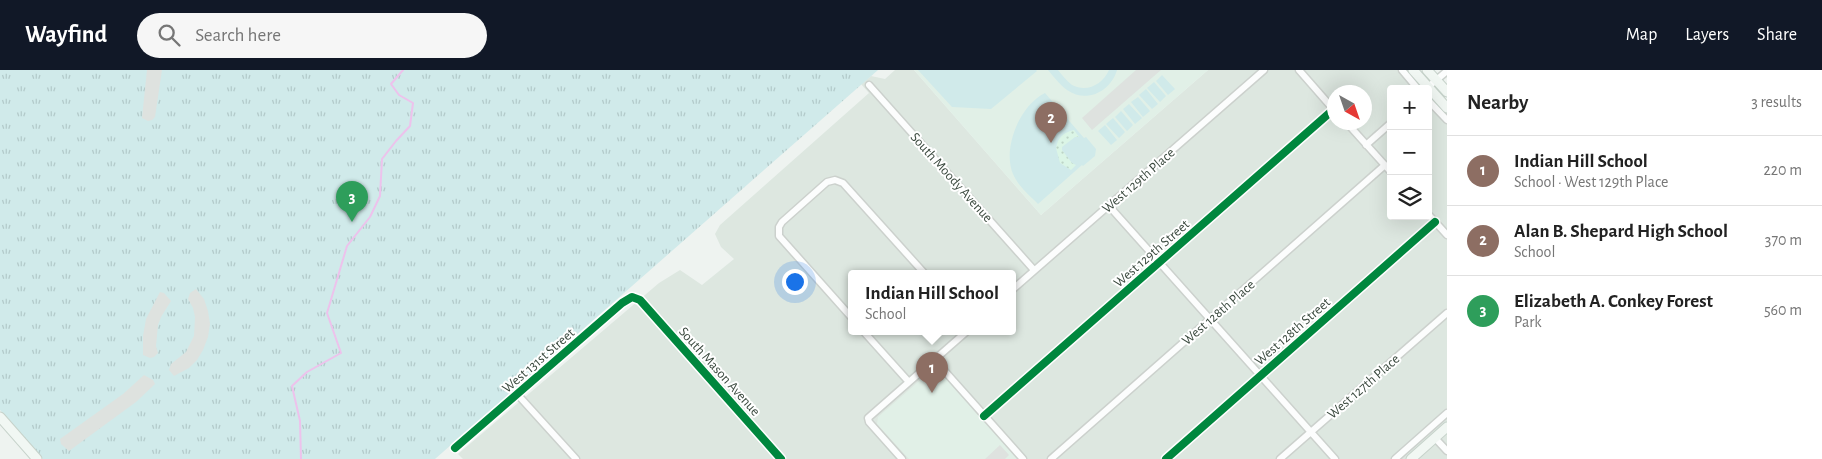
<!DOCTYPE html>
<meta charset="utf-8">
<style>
body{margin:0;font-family:"Alegreya Sans",sans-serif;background:#f6f6f6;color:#222}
.controls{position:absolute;right:15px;top:15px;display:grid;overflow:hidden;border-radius:5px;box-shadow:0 5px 20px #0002}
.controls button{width:45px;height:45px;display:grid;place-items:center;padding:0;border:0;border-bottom:1px solid #e0e0e0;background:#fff;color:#222;font:25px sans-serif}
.compass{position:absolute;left:1327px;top:15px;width:45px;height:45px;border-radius:50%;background:#fff;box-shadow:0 5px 20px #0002;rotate:140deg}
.you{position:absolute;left:794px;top:211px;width:18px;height:18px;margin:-12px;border:4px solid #fff;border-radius:50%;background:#1a73e8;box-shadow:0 0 0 8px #1a73e833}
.badge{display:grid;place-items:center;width:32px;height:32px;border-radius:50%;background:#111827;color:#fff;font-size:16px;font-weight:700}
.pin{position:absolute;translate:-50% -41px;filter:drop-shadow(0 1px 2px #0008)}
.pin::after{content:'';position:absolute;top:26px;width:18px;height:15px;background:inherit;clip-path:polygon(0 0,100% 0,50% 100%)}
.popup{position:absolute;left:848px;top:200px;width:168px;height:65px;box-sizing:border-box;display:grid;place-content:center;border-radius:5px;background:#fff;filter:drop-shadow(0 1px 4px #0005);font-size:16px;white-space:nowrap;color:#767676}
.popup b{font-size:19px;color:#222}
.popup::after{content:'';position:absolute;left:50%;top:100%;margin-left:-10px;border:10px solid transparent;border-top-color:#fff}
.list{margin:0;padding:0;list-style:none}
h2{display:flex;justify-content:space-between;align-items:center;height:65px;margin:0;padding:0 20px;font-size:21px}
h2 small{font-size:16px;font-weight:400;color:#767676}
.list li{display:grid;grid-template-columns:32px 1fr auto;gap:15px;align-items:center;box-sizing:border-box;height:70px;padding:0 20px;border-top:1px solid #e0e0e0}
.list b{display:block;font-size:19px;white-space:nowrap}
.list p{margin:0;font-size:16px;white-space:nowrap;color:#767676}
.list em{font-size:16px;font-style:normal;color:#767676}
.icon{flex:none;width:28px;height:28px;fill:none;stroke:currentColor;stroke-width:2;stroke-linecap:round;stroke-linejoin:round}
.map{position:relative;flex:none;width:1447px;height:389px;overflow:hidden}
header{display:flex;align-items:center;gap:30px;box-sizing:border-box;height:70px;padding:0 25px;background:#111827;color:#fff}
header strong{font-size:24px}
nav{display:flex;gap:28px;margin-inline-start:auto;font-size:18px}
.search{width:350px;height:45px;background:#f6f6f6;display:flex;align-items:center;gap:12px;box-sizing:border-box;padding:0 18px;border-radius:28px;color:#767676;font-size:19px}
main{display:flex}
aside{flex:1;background:#fff}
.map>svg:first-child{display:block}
</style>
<header>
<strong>Wayfind</strong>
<div class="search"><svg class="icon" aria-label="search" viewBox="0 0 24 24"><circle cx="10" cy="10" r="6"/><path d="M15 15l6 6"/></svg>Search here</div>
<nav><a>Map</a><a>Layers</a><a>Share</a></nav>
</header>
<main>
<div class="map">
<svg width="1447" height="389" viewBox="0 0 1447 389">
<defs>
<pattern id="sand-dots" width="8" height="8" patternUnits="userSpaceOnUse" patternTransform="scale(1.25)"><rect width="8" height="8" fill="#dbf5e6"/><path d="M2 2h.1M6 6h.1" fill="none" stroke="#bdd4c6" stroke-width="1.8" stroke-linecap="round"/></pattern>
<pattern id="park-tufts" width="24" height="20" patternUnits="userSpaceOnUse" patternTransform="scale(1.25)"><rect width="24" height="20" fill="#d0eaea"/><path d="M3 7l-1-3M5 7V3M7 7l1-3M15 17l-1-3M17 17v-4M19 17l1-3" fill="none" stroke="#b3caca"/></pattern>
</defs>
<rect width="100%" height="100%" fill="#eef3f0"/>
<path fill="#dde7e0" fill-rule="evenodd" d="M895,0h19l127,145 167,-145h196l17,19h-30v127h37v-120l19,21v342h-984l-5,-5 201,-171 21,-13 22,15 32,-26 -13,-12 -6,-13 5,-9 149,-132 -8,-9 10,-8 14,3zM1334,22h30v30h-30zM852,204h160v58h-160z"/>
<path fill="#e1f0e7" d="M914,0h294l-167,145z
M933,299h4l80,90h-108l-32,-35 1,-7z"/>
<path fill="#d0eaea" d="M918,0h118l1,1 -46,38 -39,-2z
M1048,0h10c4,5 9,11 14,15 15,8 31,-1 37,-15h8c-6,21 -30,34 -50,20 -7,-5 -13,-13 -19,-20z
M1162,5l13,14 -7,6 -12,-14z
M1154,12l12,14 -6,6 -13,-14z
M1146,19l12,15 -6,5 -13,-14z
M1045,23l39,45 2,-1 10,12 -1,7 -12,10 -1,-1 -44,39c-9,-9 -20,-18 -25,-30 -11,-26 7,-69 32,-81z
M1138,27l12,14 -7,6 -12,-15z
M1129,34l13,14 -7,6 -12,-15z
M1121,41l12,14 -6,6 -12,-14z
M1113,48l12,14 -6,6 -13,-14z
M1105,55l12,15 -6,5 -13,-14z"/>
<path fill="url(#sand-dots)" d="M1074,60l5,7h-4l-13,10v3l10,13 4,2 -5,5 -11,-7 -4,-15c1,-9 7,-16 18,-18z"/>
<path fill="url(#park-tufts)" d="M0,0h878l-443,389h-392l-43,-49z"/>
<path fill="#dee2df" d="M147,0h15l-7,47 -3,3 -4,1 -6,-3z
M1136,0h25l-69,60 -10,-12z
M196,219l8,10 4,12 2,13 -2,13 -5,13 -6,10 -8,8 -15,8 -5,-6 2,-6 15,-12 8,-16 1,-19 -2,-9 -5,-9 2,-6z
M160,222l4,1 7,8 -10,16 -3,8 -2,21 2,7 -4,4 -4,1 -7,-3v-19l3,-17z
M144,305l9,5 2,4 -19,18 -67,49 -8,-7 -1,-5 63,-45z
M1000,375l9,10 -4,4h-20z"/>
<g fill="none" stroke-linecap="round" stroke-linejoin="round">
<path stroke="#edc2ec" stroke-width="2" d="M301,389l-1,-38 -8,-35 15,-14 34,-19 -14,-40 20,-67 23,-29 10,-21 2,-37 14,-18 14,-15 3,-23 -14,-8 -8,-11 12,-14"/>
<defs>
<path id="street" d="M1299,0l35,40
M1402,0l16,19
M869,15l165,185
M1428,17l19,-16
M1428,30l19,20
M1346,52l45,50
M1366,75l25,-22
M1109,136l226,253
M1428,144l19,21
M1012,220l252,-220
M852,248l-73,-82v-9l3,-5 45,-40 8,-2 8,3 82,91
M864,262l44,49
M934,289l89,100
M518,325l58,64
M984,346l350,-307
M1435,368l12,13
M455,378l167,-145 10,-6 8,3 141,159
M902,389l-33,-37 -1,-4 98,-86
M1051,389l334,-294
M1166,389l269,-237
M1280,389l167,-146
M1395,389l52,-46"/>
<path id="secondary" d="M1413,0l34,38
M1427,0l20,22
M0,347l37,42
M1411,389l36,-32"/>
</defs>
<use href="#street" stroke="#ccd1cd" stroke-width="9"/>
<use href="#secondary" stroke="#c6d2ca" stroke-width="11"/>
<use href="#street" stroke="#fcfdfd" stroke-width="6"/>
<use href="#secondary" stroke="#f1f7f3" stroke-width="9"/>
<defs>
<path id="cycleway" d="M984,346l350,-307
M455,378l167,-145 10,-6 8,3 141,159
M1166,389l269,-237"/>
</defs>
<use href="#cycleway" stroke="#fff" stroke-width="11"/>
<use href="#cycleway" stroke="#00873e" stroke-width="8"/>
</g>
<g text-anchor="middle" stroke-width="4" stroke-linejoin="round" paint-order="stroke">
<g font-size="14" fill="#3a493e" stroke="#fff">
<text transform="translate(952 107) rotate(48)" y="5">South Moody Avenue</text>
<text transform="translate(1138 110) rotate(-41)" y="5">West 129th Place</text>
<text transform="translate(1151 183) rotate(-41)" y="5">West 129th Street</text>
<text transform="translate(1218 242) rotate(-41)" y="5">West 128th Place</text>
<text transform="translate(1292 261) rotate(-41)" y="5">West 128th Street</text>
<text transform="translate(538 290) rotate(-41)" y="5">West 131st Street</text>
<text transform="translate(720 301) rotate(48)" y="5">South Mason Avenue</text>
<text transform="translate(1363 316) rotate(-41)" y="5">West 127th Place</text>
</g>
</g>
</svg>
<div class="controls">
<button>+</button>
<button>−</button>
<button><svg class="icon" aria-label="layers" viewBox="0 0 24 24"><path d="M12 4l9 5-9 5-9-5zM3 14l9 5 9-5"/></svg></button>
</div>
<svg class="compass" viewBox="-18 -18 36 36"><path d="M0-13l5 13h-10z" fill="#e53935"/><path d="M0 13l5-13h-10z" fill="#767676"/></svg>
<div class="you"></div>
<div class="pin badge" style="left:932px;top:323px;background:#8d6e63">1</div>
<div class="popup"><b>Indian Hill School</b>School</div>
<div class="pin badge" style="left:1051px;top:73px;background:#8d6e63">2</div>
<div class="pin badge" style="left:352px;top:152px;background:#2e9e5b">3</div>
</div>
<aside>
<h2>Nearby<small>3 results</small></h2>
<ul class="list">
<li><span class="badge" style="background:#8d6e63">1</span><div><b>Indian Hill School</b><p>School · West 129th Place</p></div><em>220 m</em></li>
<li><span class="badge" style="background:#8d6e63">2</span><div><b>Alan B. Shepard High School</b><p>School</p></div><em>370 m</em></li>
<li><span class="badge" style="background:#2e9e5b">3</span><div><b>Elizabeth A. Conkey Forest</b><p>Park</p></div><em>560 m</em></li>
</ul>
</aside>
</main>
